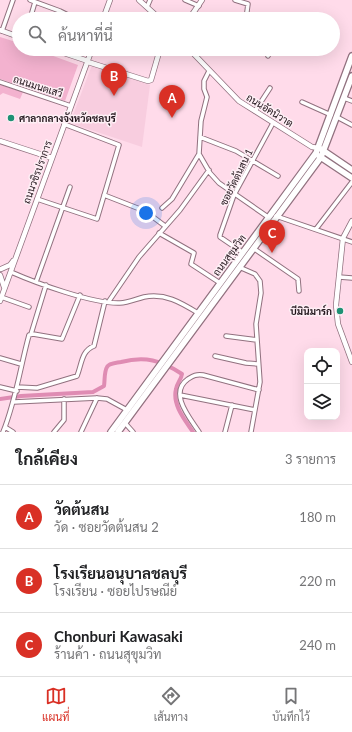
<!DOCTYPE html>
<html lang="th">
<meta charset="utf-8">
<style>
body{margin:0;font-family:Lato,Sarabun,sans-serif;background:#f6f6f6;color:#202124}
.controls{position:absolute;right:12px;bottom:12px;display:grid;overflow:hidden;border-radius:8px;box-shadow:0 4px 16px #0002}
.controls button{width:36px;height:36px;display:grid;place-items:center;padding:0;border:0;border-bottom:1px solid #e0e0e0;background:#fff;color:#202124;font:20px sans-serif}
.you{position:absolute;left:146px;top:213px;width:14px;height:14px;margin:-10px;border:3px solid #fff;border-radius:50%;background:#1a73e8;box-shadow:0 0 0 6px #1a73e833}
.badge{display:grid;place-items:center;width:26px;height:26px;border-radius:50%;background:#d93025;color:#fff;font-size:13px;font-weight:700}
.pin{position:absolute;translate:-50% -33px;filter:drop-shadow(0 1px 2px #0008)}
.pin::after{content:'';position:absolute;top:21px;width:14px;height:12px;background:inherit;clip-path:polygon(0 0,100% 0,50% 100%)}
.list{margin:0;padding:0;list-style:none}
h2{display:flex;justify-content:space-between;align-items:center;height:52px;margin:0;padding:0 16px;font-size:17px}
h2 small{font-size:13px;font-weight:400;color:#757577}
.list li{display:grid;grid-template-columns:26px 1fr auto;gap:12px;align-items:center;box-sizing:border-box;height:64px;padding:0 16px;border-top:1px solid #e0e0e0}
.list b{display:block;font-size:15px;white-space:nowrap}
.list p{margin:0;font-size:13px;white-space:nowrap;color:#757577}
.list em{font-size:13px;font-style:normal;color:#757577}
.icon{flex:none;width:22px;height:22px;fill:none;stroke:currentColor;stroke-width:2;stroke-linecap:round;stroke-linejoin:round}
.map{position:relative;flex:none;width:352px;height:432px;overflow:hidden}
.search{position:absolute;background:#fff;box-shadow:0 4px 16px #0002;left:12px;right:12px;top:12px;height:44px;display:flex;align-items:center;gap:10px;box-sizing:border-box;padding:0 14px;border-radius:22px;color:#757577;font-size:15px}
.sheet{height:244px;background:#fff}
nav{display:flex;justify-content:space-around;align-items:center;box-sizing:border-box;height:56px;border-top:1px solid #e0e0e0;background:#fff;font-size:11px;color:#757577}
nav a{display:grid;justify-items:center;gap:2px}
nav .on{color:#d93025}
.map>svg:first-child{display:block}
</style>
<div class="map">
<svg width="352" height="432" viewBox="0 0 352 432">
<rect width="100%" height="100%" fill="#ffdbea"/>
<path fill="#f8cddf" d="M92,65l58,20 -8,62 -72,-24z"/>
<path fill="#f3b2cf" d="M0,37l19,6v6h15l44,16 -13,36 -65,-22z
M0,85l23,7 -3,7 -17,-6 -3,2z"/>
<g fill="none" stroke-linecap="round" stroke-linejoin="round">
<path stroke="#df8cb3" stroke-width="4" d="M0,399l21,-3 72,-4 11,-6c1,-6 0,-14 3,-19 2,-4 9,-4 14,-5 24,-6 40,-2 61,12 -1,6 -5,9 -6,15 -4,16 9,31 17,43"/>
<defs>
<path id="minor" d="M30,0l30,11 16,8
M185,0l14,6
M235,0l13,4 -2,15
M147,7l3,-7
M30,19l5,-17
M2,31l11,-31
M268,56l3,-7
M209,71l-5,10v8l3,8 -6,24 -2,33 11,19 9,10 49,34
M0,82l71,24
M344,98l8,3
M302,102l29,13
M255,111l15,-23
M337,117l15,8
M200,137l36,14 42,25
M104,195l41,16 20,15
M37,199l60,20 22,-74 -55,-21
M162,208l10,-9 27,-45
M276,216l76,26
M316,229l36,-47
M159,233l35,20 -3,11 29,19
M253,248l45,31 1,12
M242,252l-22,-15v-2l14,-40 39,-72
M239,267l16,7 5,7 1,12 -5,31 4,58 -9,50
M11,272c25,11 82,32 109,31 8,0 16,-4 24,-6 21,-4 36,5 54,16
M339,277l13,1
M36,282l34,-95
M1,297l28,10
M109,301l30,-44 41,-47 29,-40
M31,334l15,-49
M226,336l31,4
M215,356l31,7 12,1
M0,358l21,6
M0,387l17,4
M17,387l20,1 40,-12c5,-12 4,-25 17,-30l11,-45
M180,395l75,15
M14,402l83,-4 10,1 20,11
M125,423l8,9
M5,427l8,5
M3,432c13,-32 17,-64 26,-97l4,-1 29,5 18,-44
M54,432l10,-12v-21
M81,432l16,-34
M199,432c-9,-14 -31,-39 -11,-53 5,-3 8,-5 15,-4l56,15
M225,432l7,-27"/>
<path id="tertiary" d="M139,0l21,19
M103,19l7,-19
M189,19l13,-19
M0,30l19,7
M52,49l36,12
M189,49l50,52 73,46 7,1
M88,62l60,19 3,-1 9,-31
M0,141l52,17
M352,221l-9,17 -7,67 2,19 14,38
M1,269l9,-4 3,-4
M0,275l4,12
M0,301l92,-252"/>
<path id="primary" d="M321,149l31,21
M319,156l33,22
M111,432l205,-279 36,-97
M118,432l203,-275 31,-81"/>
</defs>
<use href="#minor" stroke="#91717f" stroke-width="5.5"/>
<use href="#tertiary" stroke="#91717f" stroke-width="6"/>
<use href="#primary" stroke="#91717f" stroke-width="8"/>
<use href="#minor" stroke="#fff" stroke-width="3.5"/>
<use href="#tertiary" stroke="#fff" stroke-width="4.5"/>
<use href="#primary" stroke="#fff" stroke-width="5.5"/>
</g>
<g fill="#1e9174" stroke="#feeff5" stroke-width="1.5">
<circle cx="11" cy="118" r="4"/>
<circle cx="340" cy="311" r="4"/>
</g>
<g text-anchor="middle" stroke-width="3" stroke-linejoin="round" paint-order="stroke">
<g font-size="10" fill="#20141a" stroke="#feeff5">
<text transform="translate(38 86) rotate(18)" y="4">ถนนมนตเสวี</text>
<text transform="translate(270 110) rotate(32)" y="4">ถนนอัคนิวาต</text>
<text transform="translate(37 172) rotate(-70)" y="4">ถนนวชิรปราการ</text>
<text transform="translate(236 177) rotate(-64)" y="4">ซอยวัดต้นสน 1</text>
<text transform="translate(229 255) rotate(-54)" y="4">ถนนสุขุมวิท</text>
</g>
<g font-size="10" font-weight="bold" fill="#20141a" stroke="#feeff5" text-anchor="start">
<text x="19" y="122">ศาลากลางจังหวัดชลบุรี</text>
<text x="332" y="315" text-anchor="end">บีมินิมาร์ก</text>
</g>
</g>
</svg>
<div class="controls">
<button><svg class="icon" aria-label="locate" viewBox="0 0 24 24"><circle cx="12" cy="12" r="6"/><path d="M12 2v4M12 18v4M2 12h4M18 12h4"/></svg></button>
<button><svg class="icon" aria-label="layers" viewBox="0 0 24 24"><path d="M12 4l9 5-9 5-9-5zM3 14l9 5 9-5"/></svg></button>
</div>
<div class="you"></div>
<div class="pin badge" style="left:172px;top:118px">A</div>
<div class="pin badge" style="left:114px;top:96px">B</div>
<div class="pin badge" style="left:272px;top:253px">C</div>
<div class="search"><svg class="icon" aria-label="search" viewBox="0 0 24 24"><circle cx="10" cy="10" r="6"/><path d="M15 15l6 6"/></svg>ค้นหาที่นี่</div>
</div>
<section class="sheet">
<h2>ใกล้เคียง<small>3 รายการ</small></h2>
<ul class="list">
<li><span class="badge">A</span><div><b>วัดต้นสน</b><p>วัด · ซอยวัดต้นสน 2</p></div><em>180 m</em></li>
<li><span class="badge">B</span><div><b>โรงเรียนอนุบาลชลบุรี</b><p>โรงเรียน · ซอยไปรษณีย์</p></div><em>220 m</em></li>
<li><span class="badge">C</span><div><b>Chonburi Kawasaki</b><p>ร้านค้า · ถนนสุขุมวิท</p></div><em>240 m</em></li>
</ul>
</section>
<nav>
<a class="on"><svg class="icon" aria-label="map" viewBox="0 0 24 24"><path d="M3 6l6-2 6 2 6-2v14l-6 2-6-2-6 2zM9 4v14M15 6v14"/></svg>แผนที่</a>
<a><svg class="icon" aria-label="directions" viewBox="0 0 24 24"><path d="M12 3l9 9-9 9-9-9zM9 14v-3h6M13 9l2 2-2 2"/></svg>เส้นทาง</a>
<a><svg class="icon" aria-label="saved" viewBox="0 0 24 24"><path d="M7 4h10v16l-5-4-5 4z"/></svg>บันทึกไว้</a>
</nav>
